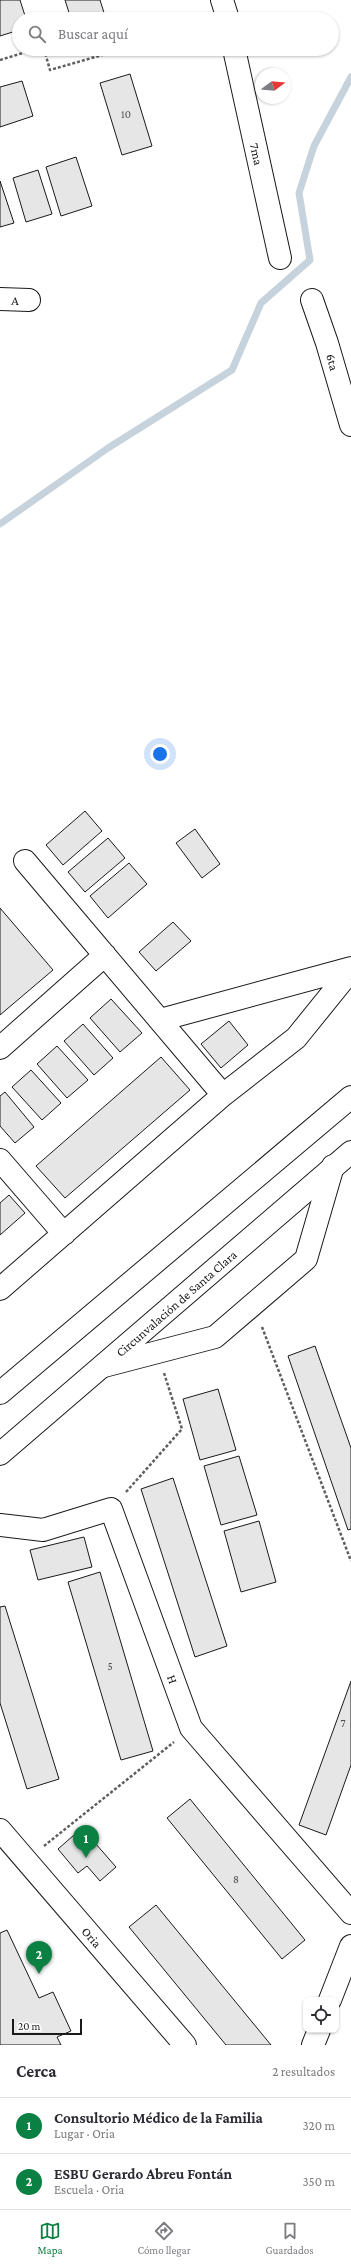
<!DOCTYPE html>
<html lang="es">
<meta charset="utf-8">
<style>
body{margin:0;font-family:"Crimson Pro",serif;background:#f7f7f7;color:#2b2b33}
.controls{position:absolute;right:12px;bottom:12px;display:grid;overflow:hidden;border-radius:8px;box-shadow:0 1px 3px #0004}
.controls button{width:36px;height:36px;display:grid;place-items:center;padding:0;border:0;border-bottom:1px solid #e1e1e2;background:#fff;color:#2b2b33;font:20px sans-serif}
.compass{position:absolute;left:255px;top:68px;width:36px;height:36px;border-radius:50%;background:#fff;box-shadow:0 1px 3px #0004;rotate:74deg}
.scale{position:absolute;left:12px;bottom:10px;width:70px;box-sizing:border-box;padding-left:4px;border:2px solid #1a1a1a;border-top:0;font-size:11px;line-height:14px;white-space:nowrap;color:#1a1a1a;-webkit-text-stroke:3px #fff;paint-order:stroke}
.you{position:absolute;left:160px;top:754px;width:14px;height:14px;margin:-10px;border:3px solid #fff;border-radius:50%;background:#1a73e8;box-shadow:0 0 0 6px #1a73e833}
.badge{display:grid;place-items:center;width:26px;height:26px;border-radius:50%;background:#0b8043;color:#fff;font-size:13px;font-weight:700}
.pin{position:absolute;translate:-50% -33px;filter:drop-shadow(0 1px 2px #0008)}
.pin::after{content:'';position:absolute;top:21px;width:14px;height:12px;background:inherit;clip-path:polygon(0 0,100% 0,50% 100%)}
.list{margin:0;padding:0;list-style:none}
h2{display:flex;justify-content:space-between;align-items:center;height:52px;margin:0;padding:0 16px;font-size:17px}
h2 small{font-size:13px;font-weight:400;color:#7c7c81}
.list li{display:grid;grid-template-columns:26px 1fr auto;gap:12px;align-items:center;box-sizing:border-box;height:56px;padding:0 16px;border-top:1px solid #e1e1e2}
.list b{display:block;font-size:15px;white-space:nowrap}
.list p{margin:0;font-size:13px;white-space:nowrap;color:#7c7c81}
.list em{font-size:13px;font-style:normal;color:#7c7c81}
.icon{flex:none;width:22px;height:22px;fill:none;stroke:currentColor;stroke-width:2;stroke-linecap:round;stroke-linejoin:round}
.map{position:relative;flex:none;width:351px;height:2045px;overflow:hidden}
.search{position:absolute;background:#fff;box-shadow:0 1px 3px #0004;left:12px;right:12px;top:12px;height:44px;display:flex;align-items:center;gap:10px;box-sizing:border-box;padding:0 14px;border-radius:22px;color:#7c7c81;font-size:15px}
.sheet{height:164px;background:#fff}
nav{display:flex;justify-content:space-around;align-items:center;box-sizing:border-box;height:56px;border-top:1px solid #e1e1e2;background:#fff;font-size:11px;color:#7c7c81}
nav a{display:grid;justify-items:center;gap:2px}
nav .on{color:#0b8043}
.map>svg:first-child{display:block}
</style>
<div class="map">
<svg width="351" height="2045" viewBox="0 0 351 2045">
<rect width="100%" height="100%" fill="#fff"/>
<g fill="none" stroke-linecap="round" stroke-linejoin="round">
<path stroke="#c6d2dc" stroke-width="7" d="M0,524l108,-76 124,-78 29,-67 49,-43 -11,-67 15,-47 37,-69"/>
</g>
<path fill="#e6e6e6" stroke="#1a1a1a" d="M0,0h20l6,19h-7v11l-19,6z
M65,0h35l6,19h-35z
M130,74l22,72 -30,9 -22,-72z
M22,81l11,35 -33,11v-40z
M76,157l16,49 -31,10 -15,-49z
M38,170l14,44 -26,8 -13,-44z
M0,181l14,42 -14,4z
M85,811l17,20 -39,34 -17,-20z
M195,829l25,35 -18,14 -26,-35z
M108,838l17,20 -40,34 -17,-20z
M129,863l18,21 -39,34 -18,-22z
M0,908l53,62 -53,45z
M173,922l18,19 -35,30 -17,-19z
M111,999l31,34 -22,19 -30,-34z
M229,1021l19,24 -27,23 -20,-24z
M83,1024l30,34 -19,17 -30,-34z
M57,1046l31,34 -21,18 -30,-34z
M161,1057l29,33 -125,108 -29,-32z
M31,1070l30,33 -19,17 -30,-33z
M5,1092l29,35 -19,16 -15,-17v-30z
M9,1195l16,18 -25,22v-32z
M315,1346l36,102v81l-3,1 -60,-174z
M218,1389l18,61 -36,10 -17,-61z
M239,1456l18,59 -36,10 -17,-59z
M173,1478l54,168 -32,11 -54,-168z
M259,1521l17,61 -35,10 -17,-61z
M84,1537l8,30 -54,13 -8,-30z
M100,1572l53,179 -32,9 -53,-178z
M5,1606l54,173 -32,10 -27,-86v-96z
M351,1681v84l-25,70 -27,-10z
M190,1799l115,141 -23,19 -115,-141z
M82,1828l34,39 -16,14 -13,-15 -9,7 -20,-24z
M156,1905l115,140h-45l-97,-118z
M7,1930l32,68 14,-6 18,39 -14,6 4,8h-61v-112z"/>
<g fill="none" stroke-linecap="round" stroke-linejoin="round">
<defs>
<path id="minor" d="M222,0l6,19
M234,49l46,209
M0,299l29,1
M312,300l15,43 24,82
M25,861l198,234
M160,1020l191,-52
M0,1048l105,-93
M0,1160l64,74
M0,1289l223,-194 73,-57 55,-68
M104,1366l111,-29 91,-78 27,-93
M0,1525l43,5 68,-21 80,219 160,185
M0,1830l185,215
M330,2000l21,-54
M313,2045l6,-15"/>
<path id="highway" d="M0,1393l351,-296
M0,1454l351,-302"/>
</defs>
<use href="#minor" stroke="#1a1a1a" stroke-width="24"/>
<use href="#highway" stroke="#1a1a1a" stroke-width="24"/>
<path stroke="#5f5f5f" stroke-width="2.5" stroke-dasharray="3 2" stroke-linecap="butt" d="M44,49l6,21 73,-21
M0,60l36,-11
M262,1327l89,234
M126,1492l56,-63 -18,-56
M44,1846l130,-104"/>
<use href="#minor" stroke="#fff" stroke-width="22"/>
<use href="#highway" stroke="#fff" stroke-width="22"/>
</g>
<g text-anchor="middle" stroke-width="3" stroke-linejoin="round" paint-order="stroke">
<g font-size="11" fill="#4d4d4d">
<text x="126" y="118">10</text>
<text x="110" y="1670">5</text>
<text x="343" y="1727">7</text>
<text x="236" y="1883">8</text>
</g>
<g font-size="13" fill="#1a1a1a" stroke="#fff">
<text transform="translate(257 154) rotate(78)" y="5">7ma</text>
<text transform="translate(15 300) rotate(2)" y="5">A</text>
<text transform="translate(333 362) rotate(74)" y="5">6ta</text>
<text transform="translate(176 1303) rotate(-41)" y="5">Circunvalación de Santa Clara</text>
<text transform="translate(173 1679) rotate(70)" y="5">H</text>
<text transform="translate(92 1937) rotate(49)" y="5">Oria</text>
</g>
</g>
</svg>
<div class="controls">
<button><svg class="icon" aria-label="locate" viewBox="0 0 24 24"><circle cx="12" cy="12" r="6"/><path d="M12 2v4M12 18v4M2 12h4M18 12h4"/></svg></button>
</div>
<svg class="compass" viewBox="-18 -18 36 36"><path d="M0-13l5 13h-10z" fill="#e53935"/><path d="M0 13l5-13h-10z" fill="#7c7c81"/></svg>
<div class="scale">20 m</div>
<div class="you"></div>
<div class="pin badge" style="left:86px;top:1858px">1</div>
<div class="pin badge" style="left:39px;top:1974px">2</div>
<div class="search"><svg class="icon" aria-label="search" viewBox="0 0 24 24"><circle cx="10" cy="10" r="6"/><path d="M15 15l6 6"/></svg>Buscar aquí</div>
</div>
<section class="sheet">
<h2>Cerca<small>2 resultados</small></h2>
<ul class="list">
<li><span class="badge">1</span><div><b>Consultorio Médico de la Familia</b><p>Lugar · Oria</p></div><em>320 m</em></li>
<li><span class="badge">2</span><div><b>ESBU Gerardo Abreu Fontán</b><p>Escuela · Oria</p></div><em>350 m</em></li>
</ul>
</section>
<nav>
<a class="on"><svg class="icon" aria-label="map" viewBox="0 0 24 24"><path d="M3 6l6-2 6 2 6-2v14l-6 2-6-2-6 2zM9 4v14M15 6v14"/></svg>Mapa</a>
<a><svg class="icon" aria-label="directions" viewBox="0 0 24 24"><path d="M12 3l9 9-9 9-9-9zM9 14v-3h6M13 9l2 2-2 2"/></svg>Cómo llegar</a>
<a><svg class="icon" aria-label="saved" viewBox="0 0 24 24"><path d="M7 4h10v16l-5-4-5 4z"/></svg>Guardados</a>
</nav>
